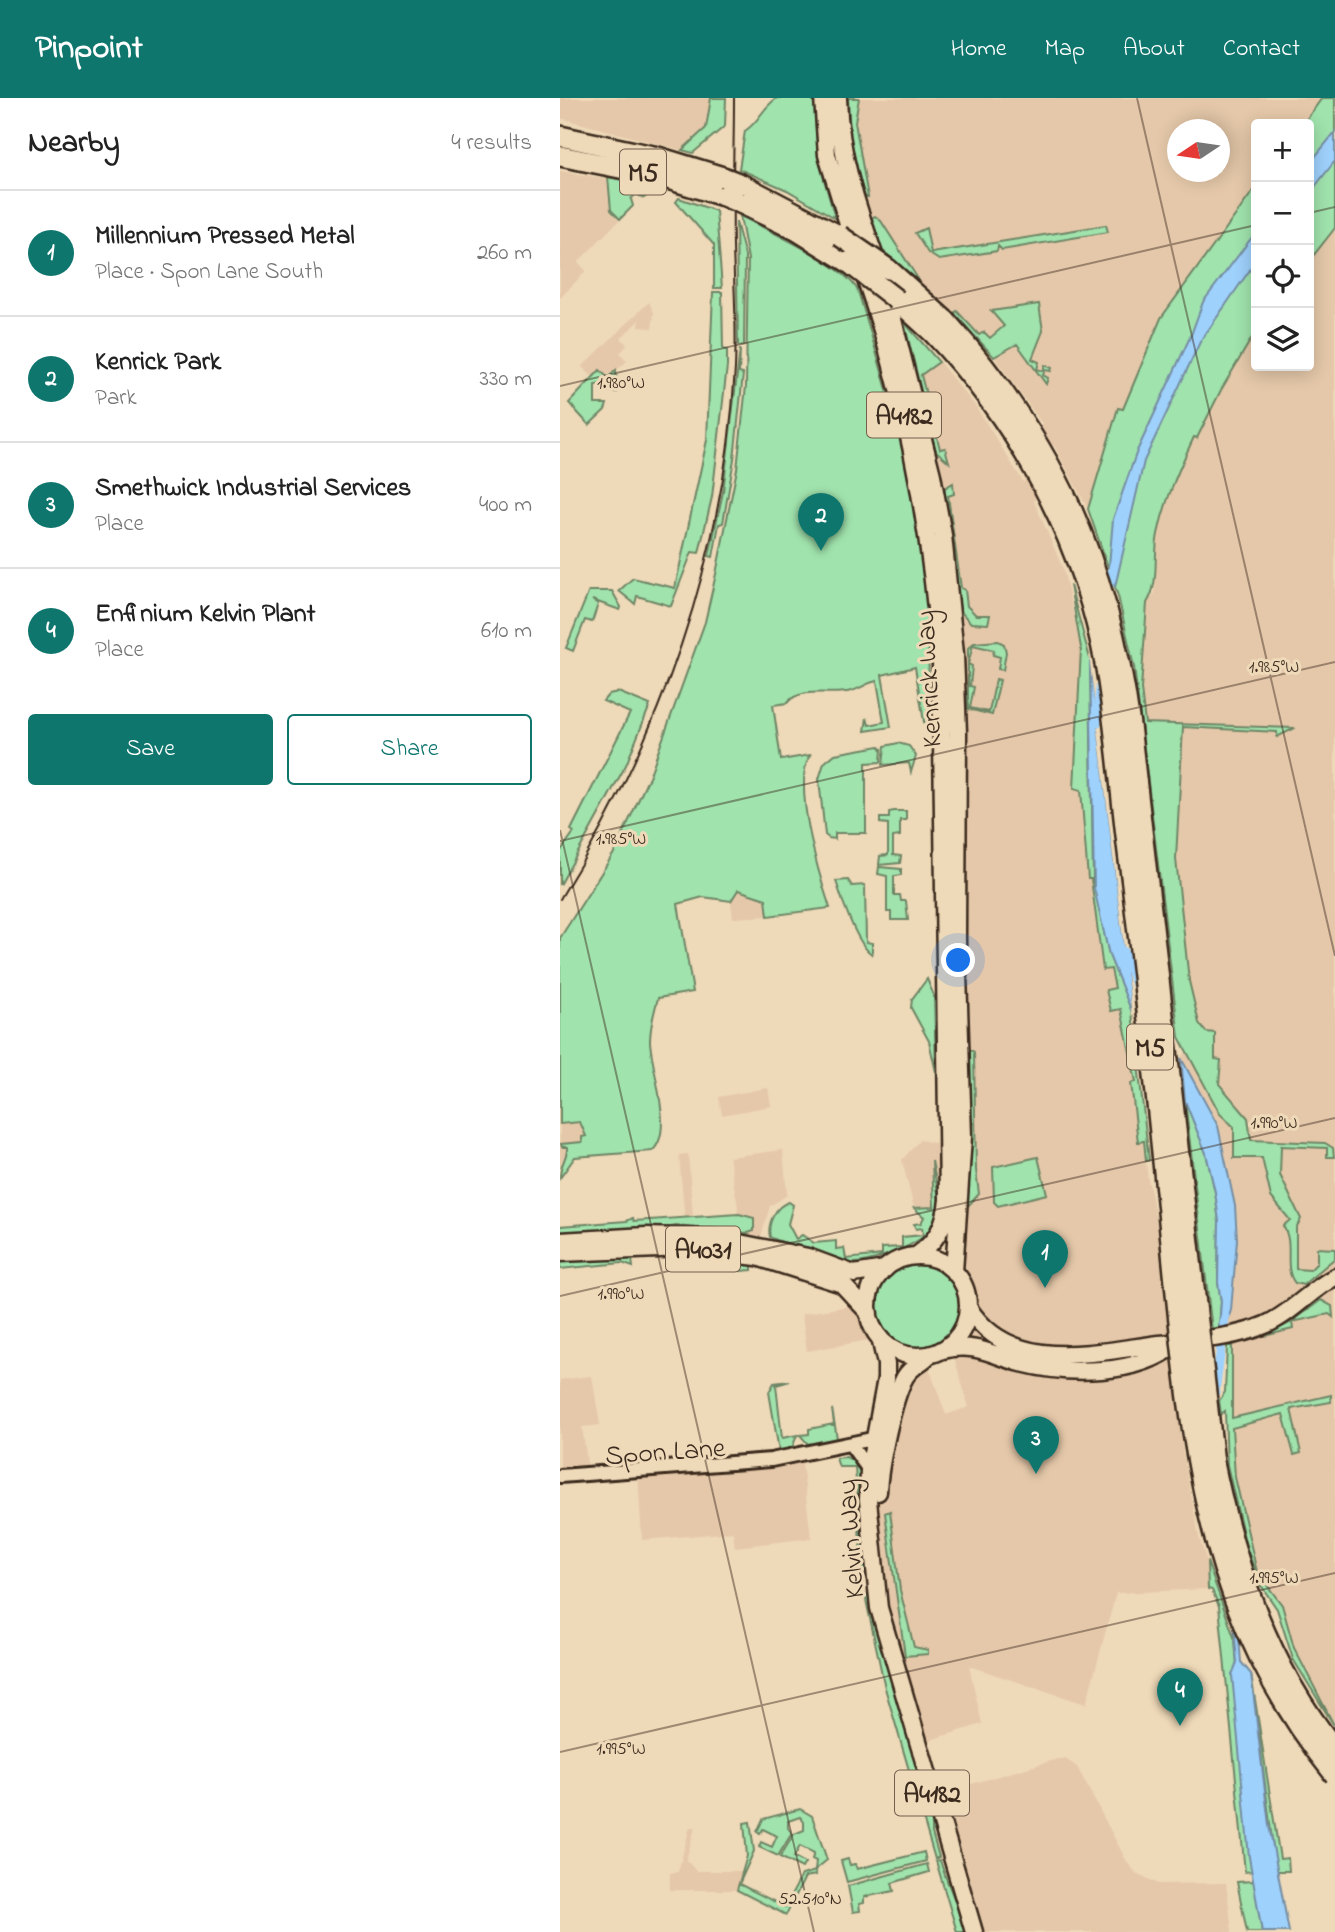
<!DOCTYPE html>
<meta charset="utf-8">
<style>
body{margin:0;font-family:"Indie Flower",sans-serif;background:#f2f2f2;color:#222}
.controls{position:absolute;right:21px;top:21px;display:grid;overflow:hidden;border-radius:7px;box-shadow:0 4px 18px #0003}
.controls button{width:63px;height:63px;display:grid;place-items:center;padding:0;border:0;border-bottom:2px solid #e0e0e0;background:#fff;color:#222;font:35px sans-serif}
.compass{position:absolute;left:607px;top:21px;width:63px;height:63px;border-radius:50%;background:#fff;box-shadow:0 4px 18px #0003;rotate:257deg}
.you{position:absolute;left:399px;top:863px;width:24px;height:24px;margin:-18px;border:5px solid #fff;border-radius:50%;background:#1a73e8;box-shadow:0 0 0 10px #1a73e833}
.badge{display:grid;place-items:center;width:46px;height:46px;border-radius:50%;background:#0f766e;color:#fff;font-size:23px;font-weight:700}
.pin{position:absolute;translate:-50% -58px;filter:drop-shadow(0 2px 4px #0008)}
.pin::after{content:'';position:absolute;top:37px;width:24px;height:21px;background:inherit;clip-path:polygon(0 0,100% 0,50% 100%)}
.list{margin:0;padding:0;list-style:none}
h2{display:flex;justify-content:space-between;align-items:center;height:91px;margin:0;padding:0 28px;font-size:30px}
h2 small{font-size:23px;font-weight:400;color:#767676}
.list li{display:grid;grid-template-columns:46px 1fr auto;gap:21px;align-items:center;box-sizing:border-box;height:126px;padding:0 28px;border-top:2px solid #e0e0e0}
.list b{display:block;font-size:26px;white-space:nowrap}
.list p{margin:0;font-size:23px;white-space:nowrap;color:#767676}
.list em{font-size:23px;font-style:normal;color:#767676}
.actions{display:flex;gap:14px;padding:21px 28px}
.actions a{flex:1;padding:16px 0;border:2px solid #0f766e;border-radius:7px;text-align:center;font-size:24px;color:#0f766e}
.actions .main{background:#0f766e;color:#fff}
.icon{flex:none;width:38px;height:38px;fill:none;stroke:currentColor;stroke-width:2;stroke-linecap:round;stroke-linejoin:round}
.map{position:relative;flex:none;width:775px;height:1834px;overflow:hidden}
header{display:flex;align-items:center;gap:42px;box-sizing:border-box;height:98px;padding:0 35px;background:#0f766e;color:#fff}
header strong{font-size:33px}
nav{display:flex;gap:38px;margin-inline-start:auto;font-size:24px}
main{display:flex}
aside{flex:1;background:#fff}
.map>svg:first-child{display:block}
</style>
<header>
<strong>Pinpoint</strong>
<nav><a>Home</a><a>Map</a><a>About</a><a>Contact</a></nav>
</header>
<main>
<aside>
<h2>Nearby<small>4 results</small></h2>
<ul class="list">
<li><span class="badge">1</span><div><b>Millennium Pressed Metal</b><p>Place · Spon Lane South</p></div><em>260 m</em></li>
<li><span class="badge">2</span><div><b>Kenrick Park</b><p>Park</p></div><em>330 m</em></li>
<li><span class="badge">3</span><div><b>Smethwick Industrial Services</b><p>Place</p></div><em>400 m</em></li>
<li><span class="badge">4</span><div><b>Enfinium Kelvin Plant</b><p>Place</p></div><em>610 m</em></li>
</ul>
<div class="actions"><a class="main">Save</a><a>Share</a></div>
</aside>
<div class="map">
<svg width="775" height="1834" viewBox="0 0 775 1834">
<rect width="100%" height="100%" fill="#eed9b8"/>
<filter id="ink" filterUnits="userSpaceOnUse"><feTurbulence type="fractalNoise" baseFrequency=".0143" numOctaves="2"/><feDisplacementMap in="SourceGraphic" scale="14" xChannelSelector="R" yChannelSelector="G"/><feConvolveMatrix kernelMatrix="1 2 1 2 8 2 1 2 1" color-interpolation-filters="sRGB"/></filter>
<g filter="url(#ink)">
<path fill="#e5c8a9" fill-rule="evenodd" d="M0,0h153v27l-20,28 -133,-35z
M270,0h492l-19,26h-47v63l-95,131 -38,92 -5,-2 -30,101 -34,-64 -20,56 29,68 18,79 -6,140 6,1 7,90h3l12,91 8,-2 4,20 -9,2 15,19 11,47 16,123 30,145 -8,22 13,107 16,84 8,24 1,28 -92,4 -30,111 -117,-38 13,58 -65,20 -24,-91 -21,-149 9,-74 14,-59 12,-17 22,1 -1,10 18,50 23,-8 -15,-50 -13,-6 21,-21 6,-23 -6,-24 -21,-22 12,-41 1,-13 -40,1 -12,-48 18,-20 28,6 2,-457 -71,-387 44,40 53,65 48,76 19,-58 -55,-77 -34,-35 -34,-31 -63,-50 -22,-81zM618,32h42v42h-42z
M0,73l97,16 -13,11 -7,-4 -6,5 2,7 -55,56 8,9 -26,27z
M775,123v1502l-20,-30 -21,-45 -12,-43 -25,-33 -22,-95 -5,-90 4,-60h-8v-2l5,-15 6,-70 -2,-34 -17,-80 -37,-68 25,-26 -7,-9 -10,-42 -13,-122 4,-136h-35l-4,-34 6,-86 8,-10 2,-56 12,-44 37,-85 50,-86v44h53v-112z
M89,204l5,11 -2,15 -13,-1v-7l-18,18 6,7 -7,8 7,8 -19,17 -8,-8 -7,7 -11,-10z
M178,792l28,9 2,17 -35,2 -2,-17z
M208,990l3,18 -49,9 -3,-18z
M0,996l55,4 -55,80z
M223,1052l4,45 -17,11 -13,44 -24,-3 5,-40 -9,-50z
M128,1056l7,89 -8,-1 -8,-87z
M301,1206l19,34 -73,13 -5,-37z
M32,1278l8,49 -18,2 7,50 -29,3v-100z
M241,1356l10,84 -76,9 -2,-15 -91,8 -4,-67z
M498,1661h7l12,8 50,95 9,11 22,11 68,-1 6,49h-258l-41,-137z
M130,1729h5l-9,33 10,11h46l-5,19h-67v-17l8,-1z"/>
<path fill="#a0e3ad" stroke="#6e8666" stroke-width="2" d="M151,0h15l-1,28 -32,27 -11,-3 24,-22z
M217,0h37l4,60 17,60 -48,-28 -48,-21 6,-38c16,-11 15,-21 32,-33z
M288,0h11l-4,24 13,75h-4l-14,-60z
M762,0h13v130l-26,33v-137h-6z
M48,79l49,10 -13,11 -8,-4 -5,5 2,7 -13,13 -9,-9z
M696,89v144l-35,59 -24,48 -3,-1c-15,32 -29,63 -36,97 -5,24 2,48 -11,69l-6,86 4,34 150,5 -18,9v-5l-94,-5 -7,132 13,122 10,42 7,9 9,1v26l6,1 -2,24 29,34 3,22 74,3 8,5 1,9h-7v-9l-46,-2 -1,29 21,44 -5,9v41l14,1 7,-7v-15l18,1v9l-32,27 -8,-2c-13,-16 0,-39 -12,-57l7,-6 -19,-23 -9,-39h-28v-31l-14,-13 -41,-77 -45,-370 -16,-71 -30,-87 30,-101 5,1 38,-91z
M119,100l37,13 6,77h-8v-43l-38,-43z
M180,118c26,13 107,50 118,75 28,92 55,184 67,280 5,49 3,100 4,149l-5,2 -9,-55 -33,8 9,52 -26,4 2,-13 2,7 15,-3 -7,-41c-12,2 -17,9 -30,11 -19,3 -47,-5 -60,11l-14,2 8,55 29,-5c-18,30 9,120 20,153l-62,8 -2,-17 -28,-9 -7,11 -28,-4 -25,7 15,88 -35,6c-4,14 -8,28 -8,43 1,28 25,91 2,110l-77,6 -15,21c0,-16 8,-20 7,-31h-5l-1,-3 21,-2v-5l4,-1 -6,-14 -20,2v-186l54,-85 35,-76 56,-155 11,-48 21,-105 9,-83 2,-127z
M315,118l6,5 39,61 -38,-32 -10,-32z
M176,124l9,34 -1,90h-6z
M546,127l2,7 -106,18 -4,-4 -1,5 -58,9 -11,-7 -13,-20 11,-5 5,25z
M153,194h9l1,57 4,1v16l-15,131 -13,56 -7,-1 -21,54 -34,-10 -2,8 -16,-13 14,-13 42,10 32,-148z
M479,206l4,27 -11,28 7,3 -2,7 6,2 2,-6 7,3 -1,3 -6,-1 -2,5 5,3 -2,6 -29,-40 -23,13 -40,-44 3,-2 22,24 5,-3 6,6 14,-12 -13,-15z
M344,224l35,40 -18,13 19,74 5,-1 4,14 -13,-11z
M180,251l-1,24 4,1 -9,85 -11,64 -4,1 -6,33 -4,-1 14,-64z
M40,272l8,8 8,-8 1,22h-5l-3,-9 -14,2v19h12l-2,6 -16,15 -20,-22z
M393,385l1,11 -6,2 13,92 4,2 2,16 9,9h14l-2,9 -17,-1 -11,-12 -17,-115 2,-8z
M510,487l20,74 3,221 16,75 23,57 17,148 -3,1 -2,-20 -6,1 -7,-59 5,-1 -15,-73 -10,2 -5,-21 9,-2 -4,-19 -8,1 -12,-91h-3l-7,-89 -7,-2 7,-140z
M29,493h23l9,16 -1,3 -28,-10 6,4 -6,18 -7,-2 -12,31 -7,-3z
M438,543l6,3 2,8 -3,18 -5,-1 2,-12 -7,-2 1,-5 -21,-5 -5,19 4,2 -2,20 4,1 -4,21 19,4 7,-33 4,1 -8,35 -24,-6v-61l6,-5z
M58,594l32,13 -24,60 -66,120v-33l14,-20 -3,-2 59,-117 -27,-12 6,-7z
M338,645l11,3 7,10 -5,16 -2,-9 -26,2 2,-19z
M319,648l3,3 -1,13 -15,1v70h-31v6l-6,-1 -4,-3 -6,-56 5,-16 11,-9z
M334,713h12v9h-6v16l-7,1v18l8,1 -1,7 -21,2 1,-9 8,-1v-31l-8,-1v-5h9v-6z
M319,769l22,2v6l-7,1v19h6l1,6h5l2,19h-17v-8h-4v-36l-9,-2z
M288,782l4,6 13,-1 1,57 6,1v11c-15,-8 -32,-60 -36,-73z
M367,881l7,17 2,76 -7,-31 -18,-33 1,-9z
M407,949l7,5 2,118 3,24 -11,12z
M625,1003l21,52 9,39 4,29 -1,62 3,18 -2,28 -7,1z
M478,1059l9,37 -49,12 -4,-4 -1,-35z
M372,1063c3,17 10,41 5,59 -7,22 -63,43 -84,43 -6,0 -78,-23 -83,-26 -3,-13 5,-31 19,-35l4,3 -5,19 8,15 6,-4 12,8 22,-2v8l8,-1 2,11 36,-4v-7l20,-1v-10l21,-2 -1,-7 -6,1 -2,-5 7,-1 3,-6 -10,-9 20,-1z
M179,1116l15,4v13l-6,2 -72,-7 -26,5 -90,6v-11l67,-5 6,-3 1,3z
M103,1154l89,11v7l-11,1 -1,-5 -60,-9 -48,2 1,8 -11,-4 -62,6v-12z
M316 1210a43 43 0 1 1 86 0a43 43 0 1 1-86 0Z
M761,1202l11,6 1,11 -4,-3 -37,8 1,7 -29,7 28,-14z
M667,1248h5v72l99,-23v7l-40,7 10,44 -7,2 -11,-41 -51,14 3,49 22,95 25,33 12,43 41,79 -42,-68 -16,-50 -17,-25 -14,-38 -19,-81 -2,-54 -4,3 -2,-13 6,-9z
M230,1283l-14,4 6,53 15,-3 -5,13 -13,3 -10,-59 5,-9z
M272,1311l5,29 -29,6 -8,-9 9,-1v-5l25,-5z
M286,1359l10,5 5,11h4l1,100 -4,-2 -7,-104h-16l-3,-9z
M330,1413l10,79 14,57 14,3v4l-23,2 -20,-143z
M647,1463l28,79 18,231 -8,1 -26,-266 -7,-16 -4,-1z
M311,1496l61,219v20l7,24 -4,2 -50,-171 -20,-93z
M691,1576l29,185 8,-1 1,13h-13z
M240,1711l12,7 15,44 -12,10 1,-9 -4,-2 2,-6 -14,-7 -6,11 11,6 -3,5 -22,-11 14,-23 10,-4v-8l-4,-5 -12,4v7l4,5 -14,23 -19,-9 2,-5 11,5 5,-11 -14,-7 -3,5 -3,-2 6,-13z
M190,1724l4,29 -15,33 46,23 17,-32 13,-4 1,4 -11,2 -19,38 -49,-25 10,-34 -3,-33z
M364,1754l2,9 -79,21 -6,-21 7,-2 2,6 5,-1 2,5z
M380,1762c7,25 19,47 27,72h-10l-21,-71z
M367,1766l2,8 -37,11 2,8 -30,6v6l-5,1 1,7 -7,1 -5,-26z
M694,1783l8,51h-15l-10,-50z"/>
<path fill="#9ed1fc" stroke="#768ea3" stroke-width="2" d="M775,34v29l-26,33v-30z
M696,134v29l-56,81 -56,119 -29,126 -6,-21 4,-47 24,-68 54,-116 12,-33z
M530,561l42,353 -23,-57 -15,-67z
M621,960l37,68 17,80 2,34 -6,70 -5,17 -7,2 2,-28 -3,-18 1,-62 -4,-29 -9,-39 -21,-52z
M674,1528h4l3,36 10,12 18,151 20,107h-27l-13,-75 -17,-182 5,-13z"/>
<path fill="#eed9b8" d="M529,557l4,3 10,70 32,284 -3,4z"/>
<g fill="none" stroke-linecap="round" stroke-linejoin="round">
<path stroke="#9ed1fc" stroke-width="9" d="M547,496l7,-30
M537,625l4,-45
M563,853l15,39
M650,1300l5,-6 10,-75"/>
<defs>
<path id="minor" d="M290,1346l19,26
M0,1378l211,-16 111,-23"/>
<path id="major" d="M263,0l4,57 29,95
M278,0c1,58 20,111 39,165
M303,173c44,127 68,259 78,392l7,537c-3,26 -11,41 -32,56
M325,190l47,187 11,60 12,119 3,79 -1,206 6,198 -9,135
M0,1143l86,-5 69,2 93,19 46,17 31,-5
M0,1155l124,-5 73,9 85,27 27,29
M308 1208a50 50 0 1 1 100 0a50 50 0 1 1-100 0Z
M408,1209c42,68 126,45 191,37 35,-4 73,-5 106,-19 26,-11 45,-35 70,-48
M320,1240l6,26v15l-17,91 -1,30 11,108 95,324
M383,1252c31,-8 49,5 78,13 46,12 117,13 155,-19
M318,1394c1,-26 15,-94 27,-115 6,-10 16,-14 24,-22"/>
<path id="highway" d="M0,38l98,21 65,20
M0,58l95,19 68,21
M181,86l99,52
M180,105l56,27 52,32
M328,171l58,52
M337,202l36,33"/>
</defs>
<use href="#minor" stroke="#3b2a1e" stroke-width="18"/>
<use href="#major" stroke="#3b2a1e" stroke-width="21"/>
<use href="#highway" stroke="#3b2a1e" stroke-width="24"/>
<use href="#minor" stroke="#eed9b8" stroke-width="12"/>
<use href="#major" stroke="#eed9b8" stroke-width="16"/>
<use href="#highway" stroke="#eed9b8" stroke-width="19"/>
<path stroke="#3b2a1e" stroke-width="2" d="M0,801c100,-161 165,-341 175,-531 2,-41 -1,-82 -2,-122 -1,-49 1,-99 1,-148"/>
<defs>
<path id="highway-bridge" d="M163,79l18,7
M163,98l17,7
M280,138l48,33
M288,164l49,38
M386,223c110,123 162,241 184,404l84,738c21,103 54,203 121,286
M373,235c88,93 151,209 173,336 11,66 15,133 24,199 17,134 31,270 44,405 19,191 36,347 161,502"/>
</defs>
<use href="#highway-bridge" stroke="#3b2a1e" stroke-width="24" stroke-linecap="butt"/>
<use href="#highway-bridge" stroke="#eed9b8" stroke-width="19"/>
</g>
</g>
<path fill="none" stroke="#3b2a1e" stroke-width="2" stroke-opacity="0.45" d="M577,0l198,858M749,115l26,-6M0,288l696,-161M0,732l254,1102M0,743l775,-179M0,1198l775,-178M0,1654l775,-179"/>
<g text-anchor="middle" stroke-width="6" stroke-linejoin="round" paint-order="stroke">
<g fill="#eed9b8" stroke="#715e4c" stroke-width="2">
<rect x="60" y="51.5" width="46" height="45" rx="5"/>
<rect x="307" y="294.5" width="74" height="45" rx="5"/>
<rect x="567" y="926.5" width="46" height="45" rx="5"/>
<rect x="106" y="1128.5" width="74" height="45" rx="5"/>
<rect x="335" y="1672.5" width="74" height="45" rx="5"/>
</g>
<g font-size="26" font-weight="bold" fill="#3b2a1e">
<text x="83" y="83">M5</text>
<text x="344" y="326">A4182</text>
<text x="590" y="958">M5</text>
<text x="143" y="1160">A4031</text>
<text x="372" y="1704">A4182</text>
</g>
<g font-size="28" fill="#3b2a1e" stroke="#eed9b8">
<text transform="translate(367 581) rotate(-93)" y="10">Kenrick Way</text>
<text transform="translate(105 1352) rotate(-4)" y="10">Spon Lane</text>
<text transform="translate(289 1441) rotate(-94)" y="10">Kelvin Way</text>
</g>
</g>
<g font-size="18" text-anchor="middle" fill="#3b2a1e" stroke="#eed9b8" stroke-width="6" stroke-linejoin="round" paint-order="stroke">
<text x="61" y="290">1.980°W</text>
<text x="714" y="574">1.985°W</text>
<text x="61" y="746">1.985°W</text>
<text x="714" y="1030">1.990°W</text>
<text x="61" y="1201">1.990°W</text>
<text x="714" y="1485">1.995°W</text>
<text x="61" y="1656">1.995°W</text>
<text x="250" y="1806">52.510°N</text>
</g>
</svg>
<div class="controls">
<button>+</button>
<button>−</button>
<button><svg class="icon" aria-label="locate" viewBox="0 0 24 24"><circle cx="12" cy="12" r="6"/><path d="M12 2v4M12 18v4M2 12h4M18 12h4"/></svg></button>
<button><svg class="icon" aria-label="layers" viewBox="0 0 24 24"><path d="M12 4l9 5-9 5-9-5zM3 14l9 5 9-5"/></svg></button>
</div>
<svg class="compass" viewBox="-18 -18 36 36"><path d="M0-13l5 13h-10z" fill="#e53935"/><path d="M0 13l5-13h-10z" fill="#767676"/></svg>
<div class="you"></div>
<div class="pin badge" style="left:485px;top:1190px">1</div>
<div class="pin badge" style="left:261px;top:453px">2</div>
<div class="pin badge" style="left:476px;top:1376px">3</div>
<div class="pin badge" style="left:620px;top:1628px">4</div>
</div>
</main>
